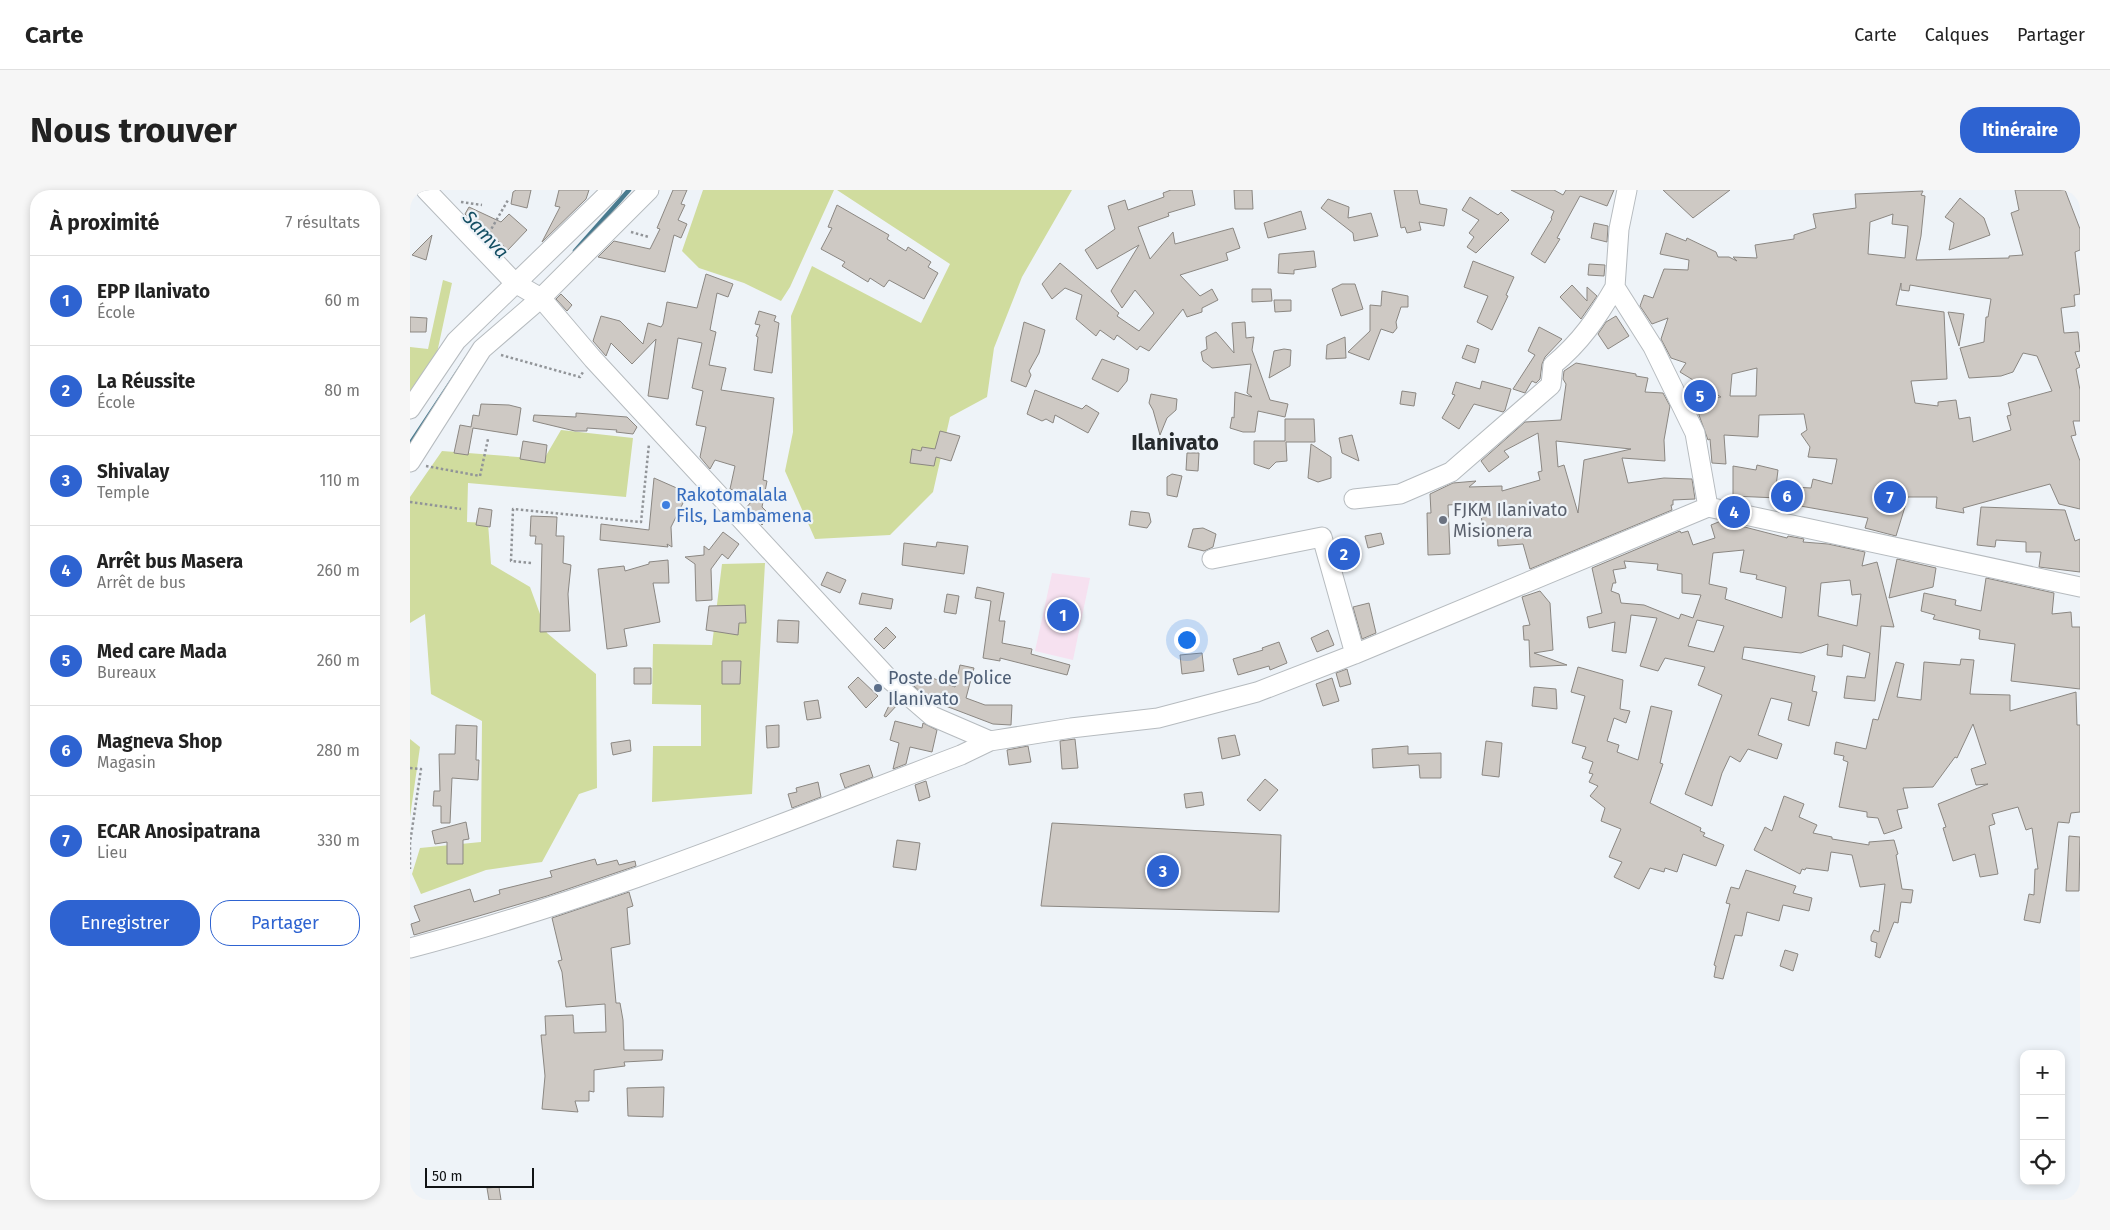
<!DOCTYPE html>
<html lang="fr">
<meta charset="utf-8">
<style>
body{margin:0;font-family:"Fira Sans",sans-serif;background:#f6f6f6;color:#222}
.controls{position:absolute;right:15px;bottom:15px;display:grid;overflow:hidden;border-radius:10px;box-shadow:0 2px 8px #0003}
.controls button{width:45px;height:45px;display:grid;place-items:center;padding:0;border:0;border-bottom:1px solid #e0e0e0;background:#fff;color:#222;font:25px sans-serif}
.scale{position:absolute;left:15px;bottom:12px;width:109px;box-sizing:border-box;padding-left:5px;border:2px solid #111315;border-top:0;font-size:14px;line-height:18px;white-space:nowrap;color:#111315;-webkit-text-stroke:4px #eef3f8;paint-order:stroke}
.you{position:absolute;left:776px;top:449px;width:18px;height:18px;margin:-12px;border:4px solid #fff;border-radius:50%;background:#1a73e8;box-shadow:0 0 0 8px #1a73e833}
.badge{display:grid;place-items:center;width:32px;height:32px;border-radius:50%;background:#2e63d1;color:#fff;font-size:16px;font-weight:700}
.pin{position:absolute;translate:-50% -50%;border:2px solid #fff;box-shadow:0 1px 5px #0006}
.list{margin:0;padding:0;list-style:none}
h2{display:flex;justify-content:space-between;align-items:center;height:65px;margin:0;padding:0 20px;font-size:21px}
h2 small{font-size:16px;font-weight:400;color:#767676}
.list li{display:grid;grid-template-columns:32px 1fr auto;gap:15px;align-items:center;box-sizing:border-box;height:90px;padding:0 20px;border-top:1px solid #e0e0e0}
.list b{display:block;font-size:19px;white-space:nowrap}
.list p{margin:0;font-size:16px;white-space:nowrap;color:#767676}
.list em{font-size:16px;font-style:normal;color:#767676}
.actions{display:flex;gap:10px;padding:15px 20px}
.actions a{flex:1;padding:11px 0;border:1px solid #2e63d1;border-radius:20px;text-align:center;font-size:18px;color:#2e63d1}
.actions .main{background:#2e63d1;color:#fff}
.icon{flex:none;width:28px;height:28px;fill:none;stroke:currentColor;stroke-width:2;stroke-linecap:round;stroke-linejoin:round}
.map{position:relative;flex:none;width:1670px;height:1010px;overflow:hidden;border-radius:20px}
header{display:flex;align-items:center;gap:30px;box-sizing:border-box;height:70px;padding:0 25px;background:#fff;border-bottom:1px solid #e0e0e0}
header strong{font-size:24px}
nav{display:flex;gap:28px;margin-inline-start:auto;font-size:18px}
.intro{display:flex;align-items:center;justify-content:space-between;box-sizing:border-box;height:120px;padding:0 30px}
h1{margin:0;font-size:35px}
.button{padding:12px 22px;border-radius:20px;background:#2e63d1;color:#fff;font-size:18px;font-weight:700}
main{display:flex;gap:30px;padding:0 30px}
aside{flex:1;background:#fff;border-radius:20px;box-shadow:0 2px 8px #0003}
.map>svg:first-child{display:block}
</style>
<header>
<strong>Carte</strong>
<nav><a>Carte</a><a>Calques</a><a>Partager</a></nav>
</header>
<div class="intro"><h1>Nous trouver</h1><a class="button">Itinéraire</a></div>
<main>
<aside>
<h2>À proximité<small>7 résultats</small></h2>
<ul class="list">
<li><span class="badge">1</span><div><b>EPP Ilanivato</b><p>École</p></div><em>60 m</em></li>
<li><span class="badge">2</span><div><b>La Réussite</b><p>École</p></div><em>80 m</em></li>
<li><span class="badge">3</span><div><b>Shivalay</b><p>Temple</p></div><em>110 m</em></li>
<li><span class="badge">4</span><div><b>Arrêt bus Masera</b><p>Arrêt de bus</p></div><em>260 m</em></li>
<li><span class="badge">5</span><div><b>Med care Mada</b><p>Bureaux</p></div><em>260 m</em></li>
<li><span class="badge">6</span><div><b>Magneva Shop</b><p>Magasin</p></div><em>280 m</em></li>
<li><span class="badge">7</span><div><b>ECAR Anosipatrana</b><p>Lieu</p></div><em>330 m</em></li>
</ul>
<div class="actions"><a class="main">Enregistrer</a><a>Partager</a></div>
</aside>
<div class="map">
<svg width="1670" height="1010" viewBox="0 0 1670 1010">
<rect width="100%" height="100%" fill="#eef3f8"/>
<path fill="#f6e1f0" d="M642,383l38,5 -17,82 -38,-9z"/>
<path fill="#d0dc9e" d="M293,0h131l-44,97 -9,14 -37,-18 -45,-15 -17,-17z
M427,0h235l-50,87 -28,71 -7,49 -37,20 -17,75 -43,43 -75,4 -30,-68 8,-39 -2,-116 21,-50 109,57 29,-59z
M33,90l9,3 -15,70 -15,30 -12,10v-46l18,2z
M151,240l72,8 -7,59 -158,-14 -1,39 21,1 3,41 39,23 17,46 49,41 1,114 -18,6 -37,68 -56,8 -65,24 -9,-20 8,-26 61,-6 1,-121 -51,-27 -6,-80 -15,9v-126l32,-46 102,8z
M355,373l-13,231 -100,8 1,-56h48v-41l-49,-1 1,-60 59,1 10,-81z
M0,549l10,8 -10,70z"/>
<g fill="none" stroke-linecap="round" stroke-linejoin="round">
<path stroke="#487a8e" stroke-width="4.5" d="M165,61l54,-61
M0,254l57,-86"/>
</g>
<path fill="#cec9c4" stroke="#8b8782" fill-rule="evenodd" d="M106,0h15l-4,18 -16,-4 2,-12z
M149,0h30l-3,9 -44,43 18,-35 -5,-1z
M263,0h14l-6,14 4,1 -7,15 9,4 -6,14 -7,-3 -9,37 -67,-15 16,-16 36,8 10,-20 -3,-1z
M761,0h21l3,15 -27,8 1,3 -31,11 12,32 23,-27 2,12 58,-16 7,20 -14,5 2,7 -48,15 20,21 12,-7 6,11 -16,8v4l-15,5 -4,-8 -34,42 -9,-5 -3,4 -20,-15 -3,5 -14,-10 -4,6 -20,-17 6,-24 -17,-7 -13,11 -10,-15 18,-21 59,50 -2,3 22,15 15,-18 -19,-23 -13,18 -11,-17 28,-46 -42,24 -12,-19 30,-21 -7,-23 17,-6 3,10 36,-13 -1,-4z
M824,0h18l1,19h-18z
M984,0h23l3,14 27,5 -3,17 -25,-4 2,8 -14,3 -2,-6 -4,1z
M1101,0h43l9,5 3,-5h48l-7,16 -27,-10 -23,42 3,1 -15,24 -14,-9 21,-35 -1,-1 3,-7z
M1253,0h67l-37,28z
M1605,0h50l15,39v21l-5,2 5,42 -6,1 1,11 -14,2 3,25 14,-1 2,19 -5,1 5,15 -4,2 4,21v31h-7l3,14 -5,1 9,25v48l-21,-5 -9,-20 -87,24 1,5 -28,-5 1,-11h-29l-12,39 -31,-8 3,-10 -90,-16v-4l-45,-2v-30l23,4 1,-5 21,5 -2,16 35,2 2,-9 19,5 5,-25 -29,-2 2,-10 -9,-13 6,-4 -3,-16 -45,1 -1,22 -34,-2 2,29 -14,-1 -2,-24 -2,1 -9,-25 -2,-16 24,-2 -41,-25 6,-9 -15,-5 -10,-19 7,-21 -16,6 -12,-18 4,-11 9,3 11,-29 24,1 1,-10 -29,-6 6,-21 20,8 1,-3 29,14 2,5h11l8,4 -4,-4 24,1 -2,-13 39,-6v-4l22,-7 -3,-14 43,-6 -1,-14 68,-3 -2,4 4,1 -4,40 -5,24 93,-2v-2l14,-1 -12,-42 8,-3zM1483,24l-1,10 16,2 -3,32 -37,-4 2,-32zM1491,93v7l8,1 1,-6 81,14 -3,18h-2l-2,25 -24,6 9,30 32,-2 12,-4 10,-19 14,3 15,35 -44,12 3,12 -4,1 4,14 -38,12 -3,-25 -11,2 -3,-19 -18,2v4l-23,-3 -4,-22 36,-2 -3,-67 -48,-7zM1347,178l-1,28h-26l2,-22z
M1060,7l28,18 3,-3 8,8 -33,33 -9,-6 7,-10 -5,-4 10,-13 -17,-10z
M1550,8l24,20 6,17 -41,15 5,-27 -9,-6z
M918,9l21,8 -1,11 23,-5 7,23 -24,5 -1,-8 -32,-25z
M427,15l52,30 -2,4 19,12 2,-4 23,15 -3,5 10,6 -14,26 -35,-19 -5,7 -14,-9 -2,4 -26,-16 3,-4 -24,-13 11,-21 -4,-1z
M59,17l32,15 8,-8 18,16 -19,20 -19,-17 -12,-6 -12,-13z
M891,21l5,18 -38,9 -4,-15z
M1184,33l14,3 -1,16 -16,-4z
M22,45l-6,25 -14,-5z
M904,61l2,16 -22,3v4l-16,-1 1,-19z
M1063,71l41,16 -8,18 2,1 -16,34 -15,-8 11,-26 -24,-9z
M1179,74l16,1 -1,11 -16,-1z
M296,84l27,10 -5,13 -11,-4 -7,37 6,2 -7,33 17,3 -5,22 53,8 -11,82 4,1 -5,26 9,9 -9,9 -16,-17 10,-12 -26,-7 5,-23 -20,-6 -5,9 -10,-12 6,-30 -10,-2 7,-34 -11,-3 10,-45 -24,-5 -10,61 -20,-3 8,-57 -24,25 -21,-21 -5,13 -13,-15 8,-25 19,5 23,23 5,-21 13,4 2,-3 4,-22 30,6z
M932,94h13l8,25 -22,7 -9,-27z
M1162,95l15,16v-14l10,9 -16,23 -21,-22z
M842,99h19l1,12 -20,1z
M972,101l26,5v11h-7l-5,15 1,6 -4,5 -12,-4 -12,31 -21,-8 22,-21v-26l11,1z
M151,104l11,11 -5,6 -11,-12z
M864,110h17v11l-16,1z
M349,121l17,5 -2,5 5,2 -7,50 -18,-3 4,-33 -2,-1 4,-11 -5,-1z
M1538,122l16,2 -5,32z
M1206,126l13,20 -21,13 -10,-15 8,-12z
M0,127l17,1 -1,14h-16z
M614,132l21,8 -6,23 -10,18 2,4 -5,12 -15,-6z
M835,132l1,16 8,-1 -2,13 18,50 18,4 -3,13 -27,-6 -3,21h-12l-13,-4 2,-11 2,1 1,-26 17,5 -5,-4 4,-29 -39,4 -9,-7 -2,-9 6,-3 -1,-12 10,-5 18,21 -2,-30z
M1129,137l23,12 -17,18 -3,7 -2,15 -4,4 -4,-2 -7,12 -12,-4 22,-34 -7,-4z
M935,147l1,21 -20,1 1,-14z
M1057,155l12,4 -4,14 -13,-5z
M874,159l7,1 -1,16 -21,12 5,-27z
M692,169l27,10 -2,12 -9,11 -26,-13z
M1166,173l60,11v2l12,2 -3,14 18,1 7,13 -6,34 1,21 -43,-3 6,25 36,-5 28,1 3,20 -22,1v5h-2l1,5 -142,59 -7,-25 -25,2 -1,-18h-15l-1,-25 -33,2 2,49 -22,1 -1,-42h4l-1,-19 23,-11 23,-2 -7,6 33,-1v5l38,-11 -2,-8 4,-1 -4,-38 -34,18 5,6 -20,15 -8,-11 44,-39 36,-2 5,-36 -3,-5 1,-8zM1146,251l36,4 39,4 -47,11 -6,53 -14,-48 -6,2z
M1072,191l29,8 -6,21 -2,2 -29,-8 -15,25 -17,-11 13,-23 -3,-1 4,-12 24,7z
M625,200l47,19 4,-4 13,8 -11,20 -33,-18 -2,8 -7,-4 -4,2 -15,-7z
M992,201l14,2 -2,13 -14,-2z
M741,204l26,5 -1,11 -9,8 -7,17 -7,-25 -4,-7z
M71,214l28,1 12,3 -4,27 -44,-7 -5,27 -14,-2 6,-28 11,2 2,-12 6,1z
M166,223l51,4 10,10 -4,7 -17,-2 1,-2 -30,-2v3h-12l-42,-10 1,-6 42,2z
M875,229h29l1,23h-29l1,19 -11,1 -7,7 -15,-5v-23h31z
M530,241l20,5 -9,25 -15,-4 -2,9 -24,-3 2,-14 9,2 1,-4 13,2z
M942,245l7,26 -17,-8 -3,-15z
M113,251l24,4 -2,18 -25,-4z
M901,254l20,13v21l-13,4 -10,-4z
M777,263h12l-1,18 -12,-1z
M762,284l10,2 -5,21 -10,-2v-18z
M244,288l34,15 -17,34 1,20 -5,-3 1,3 -68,-7 1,-16 48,6z
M1571,317l84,3 10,31 5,-2v33l-41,-5 2,-15h-15v-10l-30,-2 -1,7 -18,-2z
M69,318l13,2 -2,17 -14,-2z
M721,321l18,2 2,9 -4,6 -18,-3z
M121,326l26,1 -1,19h8l-1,27 8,2 -3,29 2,37 -30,1 2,-88h-7l1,-8h-6z
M1311,331l2,4 10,-1 54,14 1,-2 11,2 5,1 -1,3 25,2 37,8 -3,14 15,-4 17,65 -13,-1 -6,75 -31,-3 3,-22 18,2 5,-25 -27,-8 -1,12 -15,-2 1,-11 -27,9 -57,-6 -2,12 73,17 -3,15 5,1 -8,34 -21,-6 4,-17 -21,-5 -13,37 24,9 -5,15 -29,-10 -8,13 -10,-6 -8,17 -10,33 -27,-12 37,-99 -24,-10 7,-18 -40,-9 -7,13 -18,-5 17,-48 -26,-3 -5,38 -14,-2 3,-29 -26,6 -2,-11 15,-4 -10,-45 88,-37 1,2 7,-2 5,14 22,-7 -4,-13zM1334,360l-4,22 17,3 -1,4 30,8 -4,31 -57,-19 2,-11 -18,-4 4,-31zM1214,371l34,3 -1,6 25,4v19l19,2 -8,23 -12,-4 -2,5 -35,-14 -23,-2 -2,-9 -8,-3 2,-8h3l-3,-13 13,-2zM1440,390l2,15 9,-1 -4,32 -39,-10 3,-33zM1287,430l27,6 -10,26 -26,-6z
M793,338l13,6 -3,13 -9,4 -16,-4 5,-18z
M313,342l16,12 -11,15 -6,-5 -11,15 1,31 -16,1 -1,-37 -10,-7 19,-2v-9l5,4z
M971,343l3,11 -16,4 -3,-12z
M527,352l31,4 -4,28 -62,-9 2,-22 32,4z
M1487,369l39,9 -3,19 -44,11z
M258,370l1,23h-16l7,39 -36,7 3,17 -20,3 -9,-80 26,-3 1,5 24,-7v-2z
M417,382l19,8 -6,13 -19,-8z
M1576,388l68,15 -2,21 19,-2 1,15h8v62l-69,-8 4,-37 -36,-5 1,-9 -47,-11 2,-4 -14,-4 3,-18 32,7 -1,5 26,6z
M567,397l27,6 -5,28h6l-3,22 30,6 -1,5 39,11 -3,10 -67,-17v3l-17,-3 8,-57 -16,-3z
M1130,401l10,12 3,47 -19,3 33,12 -37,2 -1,-27h-5l-1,-14 7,-1 -8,-28z
M452,403l31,6 -2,10 -32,-5z
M537,404l12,2 -3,18 -12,-2z
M959,413l7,30 -14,6 -9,-32z
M335,415l1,18h-7l-1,12 -32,-5 3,-24z
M368,430l21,1 -1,22 -21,-1z
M476,437l10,10 -12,12 -10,-10z
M918,440l6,15 -17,7 -6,-14z
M869,452l8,21 -17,7 -1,-4 -31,9 -5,-16 30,-9 -1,-2z
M792,463l2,18 -22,3 -2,-19z
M1551,469l13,1 -4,34 40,1v16l66,-19 1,33h3v87l-9,1 -2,10 -11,-1 -18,101 -16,-3 5,-26 5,1 1,-26h3l-6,-41 -6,2 -8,-23 -26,7 3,10 -6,2 9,48 -18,3 -5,-23 -22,7 -10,-33 3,-1 -8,-23 50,-20 -12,1 -5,-16 15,-5 -13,-40 -16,34 -2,-1 -22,30 -30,1 5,20 -11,2 5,18 -18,6 -6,-16 -11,-1v-5l-28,-5 9,-45 -5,-2 1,-4 -10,-2 2,-12 30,7 7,-30 5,1 18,-58 8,2 -7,33 24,3 3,-38 36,3z
M312,471h19l-1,23h-18z
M550,475l14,3 -8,30 19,7h27l-1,20 -18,-1 -63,-24 -23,-20 9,2 4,-9 35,14z
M1168,477l45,13 -3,29 10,2 -4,12 -12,-5 -7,23 12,4 -2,7 21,8 13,-54 21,5 -12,52 3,1 -13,39 51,25 -1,3 5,2 -2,3 21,9 -8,21 -33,-12 -6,18 -12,-4 -1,4 -14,-4 -11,21 -25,-12 8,-15 -13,-5 12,-28 -20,-8 4,-13 -15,-12 8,-10 -9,-4 4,-8 -4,-1 4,-11 -11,-4 4,-11 -14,-4 13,-47 -14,-4z
M224,478h17v16h-17z
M937,479l4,15 -11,3 -4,-14z
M448,487l20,19 -12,12 -18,-21z
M922,488l7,23 -16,5 -7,-22z
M1124,497l22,2 1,20 -25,-3z
M483,507l6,6 -13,14 -2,-1z
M408,510l3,18 -14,2 -3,-18z
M485,531l27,7 1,-5 14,7 -5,22 -22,-5 -4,17 -13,5 6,-26 -9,-3z
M46,535l21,1 -1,34h3l-1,20 -26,-2 -2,45h-9v-17h-8l1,-15h6l-1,-37h16z
M369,535v22l-12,1 -1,-22z
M825,545l5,20 -18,4 -4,-21z
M665,549l3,29 -16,1 -2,-28z
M220,550l1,11 -18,4 -2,-12z
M1076,551l16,2 -3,34 -17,-2z
M618,556l3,16 -22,3 -2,-15z
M998,556v8l33,-1v25h-21l-1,-13 -46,3 -1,-19z
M459,575l4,12 -28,11 -5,-14z
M855,589l13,11 -18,21 -13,-11z
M516,591l4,16 -11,4 -4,-16z
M408,592l3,15 -29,11 -4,-14 9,-2 -1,-4z
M792,602l2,13 -18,3 -2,-14z
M1374,606l20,8 -5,13 18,8 -4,8 19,4v2l37,6v-3l25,-2 4,14 -2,1 6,34 11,1 -2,13 -10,-1 -3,21 -4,-1 -14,36 -5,-2 2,-13 -6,-2v-5l3,-6 5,2 6,-48 -25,3 -8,-32 -21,-3 -3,19 -22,-3 -1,2 -3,-1 -2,5 -46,-24 11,-23 7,4z
M56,632l3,17 -6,1v24h-16v-22l-12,2 -3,-13z
M642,633l229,12 -2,77 -238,-6z
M1659,646l11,1 -1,54h-13z
M487,650l23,3 -4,27 -23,-3z
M185,669l2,6 20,-5 2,5 16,-4 1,5 -89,30 -133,39 -3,-11 9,-3 -6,-15 56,-17 4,13 26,-8 -1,-4 53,-13 -2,-6z
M1336,680l50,16 -3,7 19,5 -3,13 -26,-6 -4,16 -32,-9 -5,24 -7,-1 -12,44 -9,-2 2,-11 -2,-1 16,-61 -4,-1 5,-16 8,2z
M219,702l4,14 -6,2 3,36 -19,4 5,55h4l3,17 1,30h39l-1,10 -38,2 1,4 -31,4v22l-5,-1v10h-14l3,11 -36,-3 3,-33 -4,-41h5l-1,-19 28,-1 1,18 32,-1 -1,-28 -39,3 -4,-35 -4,-11 4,-1 -10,-42z
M1375,760l13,4 -5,17 -13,-5z
M254,897l-1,30 -35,-1 -1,-28z
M89,997l2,13h-12l-2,-12z"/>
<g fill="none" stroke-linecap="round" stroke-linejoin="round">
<defs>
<path id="minor" d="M16,0l89,93 26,15 52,61 295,319 44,38 58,25
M1217,0l-8,39 -4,58 38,60 42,86 13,74
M0,219l46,-68 156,-151
M0,272l72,-113 59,-51 108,-108
M944,309l46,-5 51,-22 100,-87 2,-20c28,-23 44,-47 62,-78
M802,369l110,-22 33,117
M0,758c189,-49 369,-124 551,-193l29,-14 81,-13 87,-10 99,-26 98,-38 353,-147 372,80"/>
</defs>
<use href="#minor" stroke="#b6bbbf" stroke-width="21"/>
<path stroke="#919498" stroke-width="2.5" stroke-dasharray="2.5 2.5" stroke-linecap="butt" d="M51,12l21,3
M221,42l18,5
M79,43l19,-33
M91,165l79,22 3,-5
M16,276l54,10 8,-37
M0,312l51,7
M121,373l-20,-2 2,-52 128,13 8,-78
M0,578l11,1 -11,74v26"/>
<use href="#minor" stroke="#fff" stroke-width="19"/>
</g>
<circle fill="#3f7fe0" stroke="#eef3f8" stroke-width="2" cx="256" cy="315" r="5"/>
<circle fill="#6b7280" stroke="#eef3f8" stroke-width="2" cx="1033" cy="330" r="5"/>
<circle fill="#5c6f8a" stroke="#eef3f8" stroke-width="2" cx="468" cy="498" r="5"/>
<g text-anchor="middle" stroke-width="4.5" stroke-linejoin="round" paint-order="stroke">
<g font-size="18" fill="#366cbe" stroke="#eef3f8" text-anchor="start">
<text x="266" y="311">Rakotomalala<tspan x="266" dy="21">Fils, Lambamena</tspan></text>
</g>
<g font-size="18" fill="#5b616d" stroke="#eef3f8" text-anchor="start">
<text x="1043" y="326">FJKM Ilanivato<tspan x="1043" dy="21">Misionera</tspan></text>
</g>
<g font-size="18" fill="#4e5e75" stroke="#eef3f8" text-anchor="start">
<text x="478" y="494">Poste de Police<tspan x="478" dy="21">Ilanivato</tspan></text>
</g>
<g font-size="19" font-style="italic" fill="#134e63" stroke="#eef3f8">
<text transform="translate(76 44) rotate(47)" y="7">Samva</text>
</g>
<g font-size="22" font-weight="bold" fill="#262a2d" stroke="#eef3f8">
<text x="765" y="260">Ilanivato</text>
</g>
</g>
</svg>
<div class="controls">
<button>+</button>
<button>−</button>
<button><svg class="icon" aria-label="locate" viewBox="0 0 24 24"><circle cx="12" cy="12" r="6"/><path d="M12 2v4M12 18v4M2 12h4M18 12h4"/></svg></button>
</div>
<div class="scale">50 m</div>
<div class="you"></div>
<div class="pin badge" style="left:653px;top:425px">1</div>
<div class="pin badge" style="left:934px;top:364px">2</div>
<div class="pin badge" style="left:753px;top:681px">3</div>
<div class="pin badge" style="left:1324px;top:322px">4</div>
<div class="pin badge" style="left:1290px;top:206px">5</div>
<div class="pin badge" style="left:1377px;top:306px">6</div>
<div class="pin badge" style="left:1480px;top:307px">7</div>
</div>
</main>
